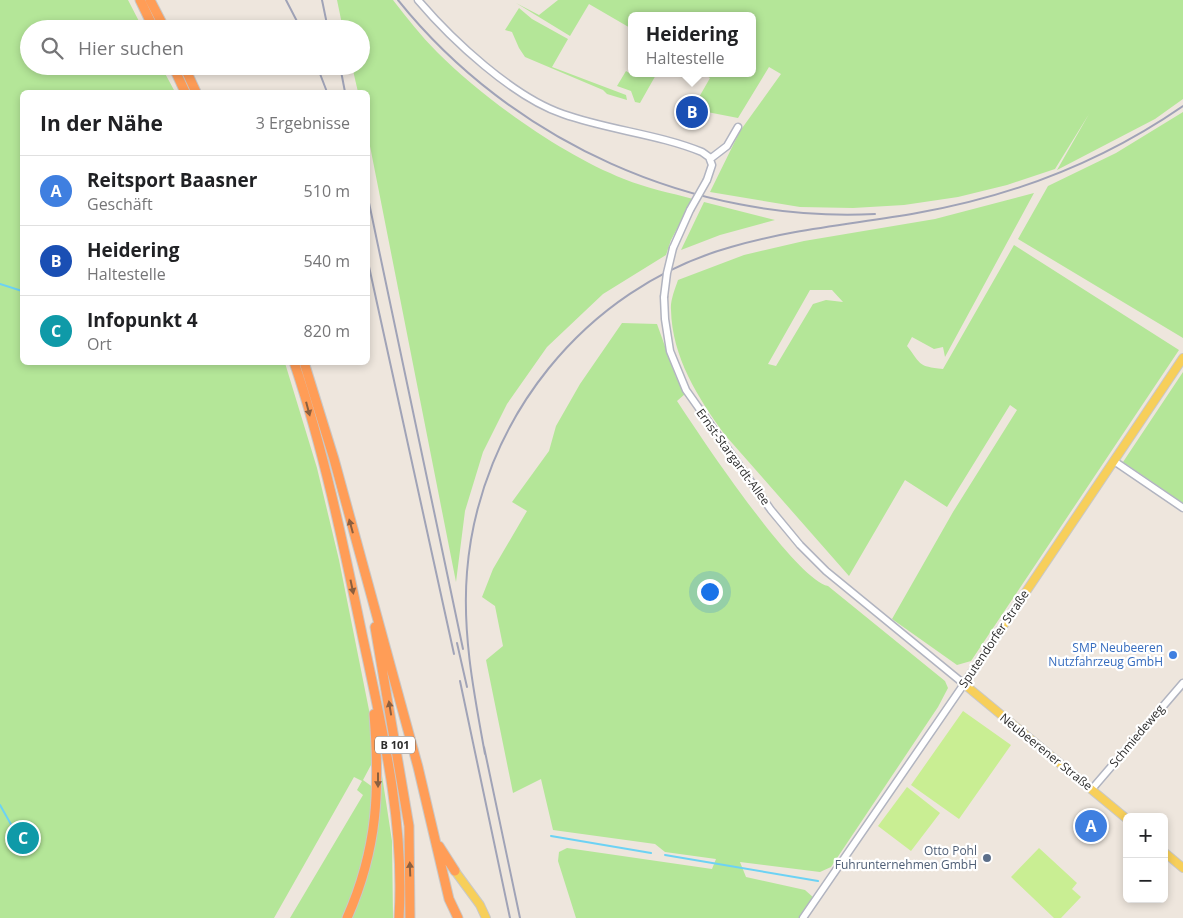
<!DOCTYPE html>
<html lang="de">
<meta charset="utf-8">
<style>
body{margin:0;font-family:"Open Sans",sans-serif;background:#f6f6f6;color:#202124}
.controls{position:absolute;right:15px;bottom:15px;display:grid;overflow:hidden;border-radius:8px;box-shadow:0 2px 8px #0003}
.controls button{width:45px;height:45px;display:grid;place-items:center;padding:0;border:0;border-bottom:1px solid #e0e0e0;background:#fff;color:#202124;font:25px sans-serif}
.you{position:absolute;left:709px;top:591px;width:18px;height:18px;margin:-12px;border:4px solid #fff;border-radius:50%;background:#1a73e8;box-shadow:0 0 0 8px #1a73e833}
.badge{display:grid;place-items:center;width:32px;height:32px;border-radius:50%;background:#d93025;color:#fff;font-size:16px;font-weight:700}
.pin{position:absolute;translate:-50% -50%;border:2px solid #fff;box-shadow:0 1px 5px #0006}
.popup{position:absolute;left:628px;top:12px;width:128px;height:65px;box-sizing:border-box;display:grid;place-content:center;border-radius:8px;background:#fff;filter:drop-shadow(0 1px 4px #0005);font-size:16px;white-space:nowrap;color:#757577}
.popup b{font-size:19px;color:#202124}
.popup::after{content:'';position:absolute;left:50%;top:100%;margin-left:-10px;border:10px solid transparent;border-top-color:#fff}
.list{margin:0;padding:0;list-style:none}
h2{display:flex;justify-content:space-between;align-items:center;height:65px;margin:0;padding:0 20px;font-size:21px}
h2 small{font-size:16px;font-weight:400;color:#757577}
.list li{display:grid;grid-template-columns:32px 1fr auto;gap:15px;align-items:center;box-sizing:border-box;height:70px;padding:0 20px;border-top:1px solid #e0e0e0}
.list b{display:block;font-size:19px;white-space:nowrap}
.list p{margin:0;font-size:16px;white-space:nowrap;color:#757577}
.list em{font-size:16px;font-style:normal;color:#757577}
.icon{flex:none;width:28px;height:28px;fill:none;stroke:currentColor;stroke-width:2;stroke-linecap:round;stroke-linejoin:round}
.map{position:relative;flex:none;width:1183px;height:918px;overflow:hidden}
.search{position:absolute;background:#fff;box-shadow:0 2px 8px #0003;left:20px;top:20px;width:350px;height:55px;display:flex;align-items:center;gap:12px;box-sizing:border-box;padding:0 18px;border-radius:28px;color:#757577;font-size:19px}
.panel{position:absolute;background:#fff;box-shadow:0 2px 8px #0003;left:20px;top:90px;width:350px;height:275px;border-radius:8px}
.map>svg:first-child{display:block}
</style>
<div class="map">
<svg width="1183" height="918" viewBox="0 0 1183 918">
<rect width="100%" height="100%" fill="#eee6dd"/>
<path fill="#b4e698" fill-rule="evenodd" d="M0,0h128l15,29h-114v37h132l14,26h-153v270l263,1 32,105 22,92 33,165 -1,40 -8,15 11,8c-3,44 -11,90 -31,130h-53l73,-123 -6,-5 5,-9 -8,-4 -80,141h-274z
M337,0h56c14,18 28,36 44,52 47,47 125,103 187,127 22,9 47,14 69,20l-22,41 -5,15 -63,39 -56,53 -40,57 -24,48 -18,59 -9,71 -88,-446v-44h-10l-6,-26h9v-37h-18z
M558,0h625v99l-28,20 -98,51 32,-56 -34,55 -48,16 -49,12 -54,8 -51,3 -53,-1 -90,-15 30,-61 41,-57 -12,-7 -31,51 -36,-7 -8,-5 16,-28 -9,-5h51v-57h-120v13l-43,-25 -19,32 -54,-33 23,12z
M519,8l13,11 36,20 -16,28 74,28 1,5 -20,-6 -4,-4 -78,-33 -6,-9 -7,-16 -7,-2z
M626,71l10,6 2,-2 -3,-2h22l-17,30 -5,-1 -4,-11 -14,-5z
M1183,112v226l-165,-99 30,-53 68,-33z
M1034,193l-89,164 -2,-10 -9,2 -22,-12 -5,9c15,19 10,20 36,23l71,-124 165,105 -208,311 -14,4 -65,-46 61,-107 64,-102 -7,-5 -63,102 -42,-27 -56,96 -124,-141c-27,-37 -53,-78 -54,-125 -1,-9 4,-21 7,-30l66,-25 60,-14 131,-22zM810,290h22l11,12 -17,-2 -13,4 -37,62 -8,-2z
M704,202l71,18 -55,15 -39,15z
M622,323l35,1 19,53 9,17 -8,7c23,35 117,177 151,185l117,95 3,7 -10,19 -107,160 -11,5 -80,-10 6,15 59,13 9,8 -14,20h-224l-18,-57 1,-9 8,-4 145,21 4,-10 -51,-7 -10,-8 -102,-14 -12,-51 -28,14 -27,-133 17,-14 -8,-40 -13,-9 11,-28 34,-58 -15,-9 37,-51 7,-25 24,-42z
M1183,372v131l-60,-41z
M381,769l11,72 1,77h-43l30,-120z"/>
<path fill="#c9ee93" d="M963,711l48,34 -52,74 -48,-34z
M907,787l33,26 -29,38 -33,-25z
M1039,848l38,35 -5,6 9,8 -20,21h-7l-43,-41z"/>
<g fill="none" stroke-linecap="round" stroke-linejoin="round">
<path stroke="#6cd2f4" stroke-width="2" d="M0,284l22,7
M0,805l17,30
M551,836l100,17
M665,855l153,26"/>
<defs>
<path id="minor" d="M418,0c34,40 95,97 145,114 45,16 95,20 139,38l7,5 3,8 -5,15
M710,159l17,-13 11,-19
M673,248l17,-38
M664,297l1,22 5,32 16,39 85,120 29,35 26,26 138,113 -161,234
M1114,461l69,47
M1092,789l91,-106"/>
<path id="major" d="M1127,819l-163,-135 219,-326
M1164,852l19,16
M455,871l25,34 6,13"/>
<path id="highway" d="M140,0l14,29
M150,0l15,29
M173,66l12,26
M184,66l12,26
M294,362c30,89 49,181 68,272 20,94 43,187 37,284
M304,362l30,97 84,308 31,132 9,19
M375,627l34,199 1,92
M439,846l16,25
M347,918c31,-70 33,-128 27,-204"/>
</defs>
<use href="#minor" stroke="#b1b4c0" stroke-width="9"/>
<use href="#major" stroke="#c8c8c8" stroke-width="10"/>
<use href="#highway" stroke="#c8c8c8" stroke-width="11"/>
<use href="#minor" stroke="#fff" stroke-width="6"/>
<use href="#major" stroke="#f7cf5a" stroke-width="8"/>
<use href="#highway" stroke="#ff9d57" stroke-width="9"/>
<path stroke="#a0a3b7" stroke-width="2" d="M286,0l15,29
M322,0l6,29
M398,0c114,142 295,223 477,214
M317,66l10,26
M340,66l5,26
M368,198l95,451
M368,262l86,392
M457,643l10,44
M460,681l50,237
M484,747l36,171
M485,754c-11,-60 -23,-121 -18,-182 12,-151 118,-284 264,-325 61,-18 124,-23 186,-34 97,-17 185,-51 266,-107"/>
<defs>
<path id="minor-bridge" d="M690,210l17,-30
M664,297l3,-24 6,-25"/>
</defs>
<use href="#minor-bridge" stroke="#b1b4c0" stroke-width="9" stroke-linecap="butt"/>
<use href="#minor-bridge" stroke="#fff" stroke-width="6"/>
</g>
<defs><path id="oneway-solid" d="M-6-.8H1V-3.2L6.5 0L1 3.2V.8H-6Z" transform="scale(1.25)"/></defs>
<g fill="#8b5f3f">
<use href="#oneway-solid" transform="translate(308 409) rotate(75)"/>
<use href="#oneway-solid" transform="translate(351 526) rotate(-105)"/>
<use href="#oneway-solid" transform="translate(352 587) rotate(78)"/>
<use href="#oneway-solid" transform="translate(390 708) rotate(-99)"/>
<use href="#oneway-solid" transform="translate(378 780) rotate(90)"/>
<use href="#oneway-solid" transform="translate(410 869) rotate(-92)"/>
</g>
<circle fill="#3f7fe0" stroke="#fff" stroke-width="2" cx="1173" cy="655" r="5"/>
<circle fill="#5c6f8a" stroke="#fff" stroke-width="2" cx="987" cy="858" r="5"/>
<g text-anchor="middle" stroke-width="4.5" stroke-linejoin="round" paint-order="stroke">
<rect fill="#fff" stroke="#6b6b6b" stroke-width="1" x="375" y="736.5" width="40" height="17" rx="4"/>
<g font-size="11" font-weight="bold" fill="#2c2c2c">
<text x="395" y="749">B 101</text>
</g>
<g font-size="12" fill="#2c2c2c" stroke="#fff">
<text transform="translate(733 457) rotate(54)" y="4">Ernst-Stargardt-Allee</text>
<text transform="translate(994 639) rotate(-56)" y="4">Sputendorfer Straße</text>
<text transform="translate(1137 736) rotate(-50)" y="4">Schmiedeweg</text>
<text transform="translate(1046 752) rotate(39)" y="4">Neubeerener Straße</text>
</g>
<g font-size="12" fill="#366cbe" stroke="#fff" text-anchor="end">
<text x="1163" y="652">SMP Neubeeren<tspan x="1163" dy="14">Nutzfahrzeug GmbH</tspan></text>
</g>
<g font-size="12" fill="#4e5e75" stroke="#fff" text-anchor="end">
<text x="977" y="855">Otto Pohl<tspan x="977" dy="14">Fuhrunternehmen GmbH</tspan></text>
</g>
</g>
</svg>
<div class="controls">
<button>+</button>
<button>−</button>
</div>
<div class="you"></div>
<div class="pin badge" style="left:1091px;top:826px;background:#3f7fe0">A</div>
<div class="pin badge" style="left:692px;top:112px;background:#1a4fb4">B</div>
<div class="popup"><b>Heidering</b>Haltestelle</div>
<div class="pin badge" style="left:23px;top:838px;background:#0f9aa8">C</div>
<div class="search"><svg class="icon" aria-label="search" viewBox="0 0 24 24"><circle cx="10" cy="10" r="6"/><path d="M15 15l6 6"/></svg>Hier suchen</div>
<section class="panel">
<h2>In der Nähe<small>3 Ergebnisse</small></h2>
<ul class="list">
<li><span class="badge" style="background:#3f7fe0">A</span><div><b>Reitsport Baasner</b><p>Geschäft</p></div><em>510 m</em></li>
<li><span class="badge" style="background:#1a4fb4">B</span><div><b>Heidering</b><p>Haltestelle</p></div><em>540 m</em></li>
<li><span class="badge" style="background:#0f9aa8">C</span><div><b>Infopunkt 4</b><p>Ort</p></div><em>820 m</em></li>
</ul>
</section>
</div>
